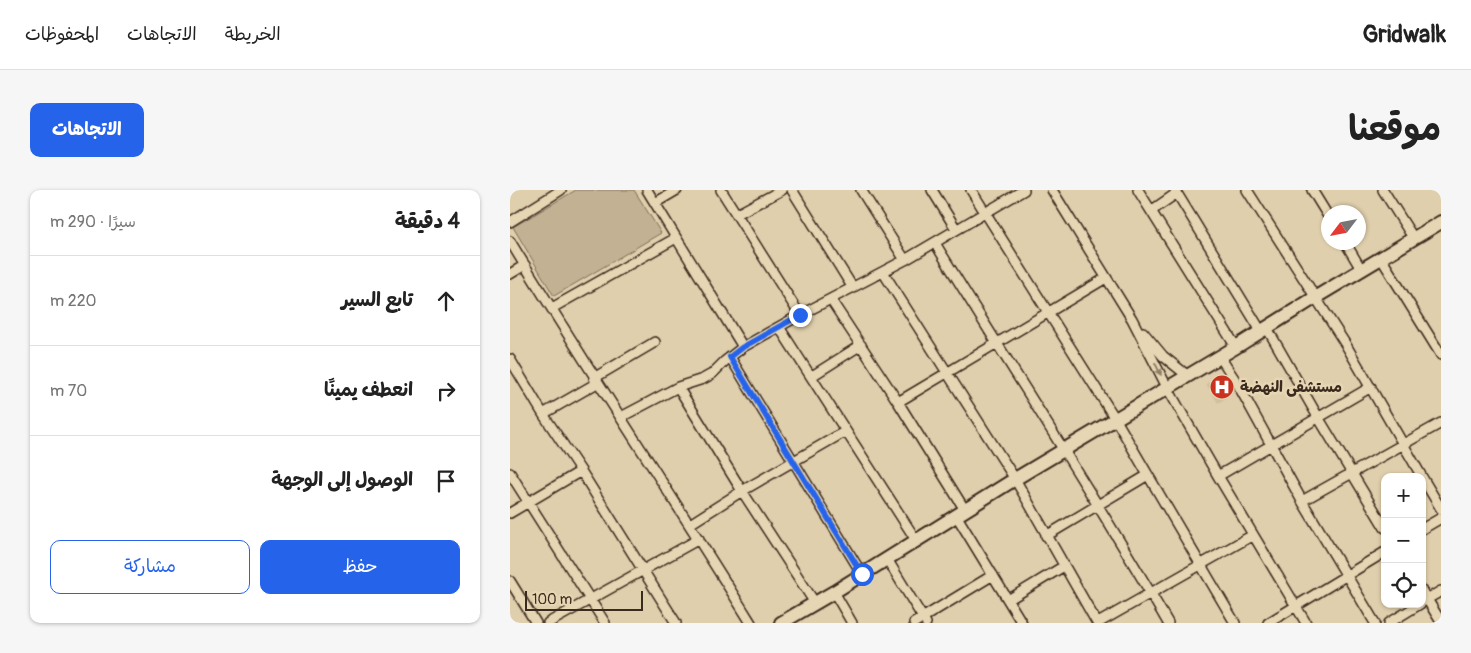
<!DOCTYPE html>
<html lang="ar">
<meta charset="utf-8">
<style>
body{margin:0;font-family:Pangolin,"Playpen Sans Arabic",sans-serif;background:#f6f6f6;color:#222;direction:rtl}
.controls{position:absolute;right:15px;bottom:15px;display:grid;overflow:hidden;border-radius:10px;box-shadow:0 1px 4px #0004}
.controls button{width:45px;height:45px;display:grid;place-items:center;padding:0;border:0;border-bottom:1px solid #e0e0e0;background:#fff;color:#222;font:25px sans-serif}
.compass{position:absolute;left:811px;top:15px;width:45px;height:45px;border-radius:50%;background:#fff;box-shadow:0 1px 4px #0004;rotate:238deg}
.scale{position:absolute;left:15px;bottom:12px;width:118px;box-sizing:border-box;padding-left:5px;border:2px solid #3b2a1e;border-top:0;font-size:14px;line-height:18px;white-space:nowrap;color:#3b2a1e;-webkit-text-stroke:4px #e7d6b3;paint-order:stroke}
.stop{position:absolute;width:15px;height:15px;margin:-11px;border:4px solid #2563eb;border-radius:50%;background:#fff}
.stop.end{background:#2563eb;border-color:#fff;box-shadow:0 1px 5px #0008}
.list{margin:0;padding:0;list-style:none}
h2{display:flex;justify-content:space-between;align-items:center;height:65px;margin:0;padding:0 20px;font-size:21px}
h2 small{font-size:16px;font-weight:400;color:#767676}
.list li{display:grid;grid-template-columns:32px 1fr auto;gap:15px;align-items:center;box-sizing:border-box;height:90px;padding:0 20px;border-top:1px solid #e0e0e0}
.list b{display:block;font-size:19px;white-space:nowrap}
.list em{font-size:16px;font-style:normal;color:#767676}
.actions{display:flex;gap:10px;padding:15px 20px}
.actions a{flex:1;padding:11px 0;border:1px solid #2563eb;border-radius:10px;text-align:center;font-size:18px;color:#2563eb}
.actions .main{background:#2563eb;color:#fff}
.icon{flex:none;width:28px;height:28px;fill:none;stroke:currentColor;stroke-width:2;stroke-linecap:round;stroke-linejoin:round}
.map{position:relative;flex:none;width:931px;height:433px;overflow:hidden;direction:ltr;border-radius:10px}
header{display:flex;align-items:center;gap:30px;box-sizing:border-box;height:70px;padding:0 25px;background:#fff;border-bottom:1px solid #e0e0e0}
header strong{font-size:24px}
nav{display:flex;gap:28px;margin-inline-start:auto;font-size:18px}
.intro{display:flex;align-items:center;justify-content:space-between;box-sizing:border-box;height:120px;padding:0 30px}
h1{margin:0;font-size:35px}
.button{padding:12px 22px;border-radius:10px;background:#2563eb;color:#fff;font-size:18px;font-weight:700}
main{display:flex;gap:30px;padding:0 30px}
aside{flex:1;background:#fff;border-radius:10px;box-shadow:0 1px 4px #0004}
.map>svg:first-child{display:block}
</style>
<header>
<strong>Gridwalk</strong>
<nav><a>الخريطة</a><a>الاتجاهات</a><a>المحفوظات</a></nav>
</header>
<div class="intro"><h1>موقعنا</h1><a class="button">الاتجاهات</a></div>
<main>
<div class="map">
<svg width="931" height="433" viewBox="0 0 931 433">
<rect width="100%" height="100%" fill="#e0cfad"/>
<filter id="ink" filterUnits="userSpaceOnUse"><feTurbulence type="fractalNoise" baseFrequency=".02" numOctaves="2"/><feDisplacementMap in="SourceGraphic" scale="10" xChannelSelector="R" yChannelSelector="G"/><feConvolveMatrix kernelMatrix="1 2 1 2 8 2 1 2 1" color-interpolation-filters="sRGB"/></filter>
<g filter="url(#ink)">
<path fill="#d1c0a0" d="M716,182l11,19 -19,12 -12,-19z"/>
<path fill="#c2b193" stroke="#7e6e58" d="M66,0h58l27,43 -107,63 -41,-69z"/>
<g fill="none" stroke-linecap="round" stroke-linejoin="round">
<defs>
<path id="minor" d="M137,0l96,157
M211,0l79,125
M282,0l61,98
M351,0l44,70
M422,0l24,39
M461,0l145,230 32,55
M542,0l80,129 36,70 50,87 88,147
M628,0l98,157
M665,0l86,141
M737,0l99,155 76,132
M802,0l16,26
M873,0l31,49
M145,13l22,-13
M641,21l26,-18
M227,24l45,-24
M0,32l51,-32
M0,51c78,129 162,254 241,382
M835,52l16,27
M425,53c77,127 159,251 233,380
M871,68l60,97
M373,82l132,207 82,144
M0,84l15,-9
M321,110l67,102 67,108
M42,118l124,-70
M269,137l137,213
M757,138l51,89 67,111
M633,142l20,24 25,20
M220,167l132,217
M710,167l17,26 65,118 73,122
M0,169l33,55 38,57 95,152
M302,186l49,-31
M84,188l61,-36
M168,197l64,104 73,112
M388,212l208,-124
M33,224l54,-31
M111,227l57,-30 25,-8 9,-5 13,-13 18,-14 57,-32 105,-55 119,-70
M0,283l95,150
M708,286l153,-89
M912,287l19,32
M792,311l139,-78
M0,323l71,-42
M446,325l66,108
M180,334l52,-33 104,-60
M912,339l19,-11
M536,346l102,-61 87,148
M377,369l39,64
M0,391l26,42
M912,401l19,31
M324,402l18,31
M498,410l56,-34
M912,412l19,-11
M38,433l151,-84
M404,433l79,-48
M588,433l155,-88
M758,433l117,-71
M879,433l31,-19"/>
<path id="highway" d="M271,433l53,-31 181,-113 221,-132 80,-50 125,-75"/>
</defs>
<use href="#minor" stroke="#3b2a1e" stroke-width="12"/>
<use href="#highway" stroke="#3b2a1e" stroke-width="16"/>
<use href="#minor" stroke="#e7d6b3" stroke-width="9"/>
<use href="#highway" stroke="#e7d6b3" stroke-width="12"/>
</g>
<defs><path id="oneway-solid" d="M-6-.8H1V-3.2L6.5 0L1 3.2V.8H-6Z" transform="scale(1.25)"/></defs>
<use fill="#918068" href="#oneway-solid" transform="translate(648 179) rotate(64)"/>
</g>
<g fill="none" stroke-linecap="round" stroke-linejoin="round" filter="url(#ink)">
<path stroke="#2563eb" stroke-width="6" d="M290,125l-57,32 -13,10 132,217"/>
</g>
<defs>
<symbol id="hospital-disc" viewBox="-11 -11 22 22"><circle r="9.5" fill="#c8321e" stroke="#e7d6b3"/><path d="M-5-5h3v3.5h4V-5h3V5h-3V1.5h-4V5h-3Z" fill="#fff"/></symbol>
</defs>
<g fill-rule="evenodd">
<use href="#hospital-disc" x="698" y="183" width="28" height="28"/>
</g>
<g text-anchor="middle" stroke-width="5" stroke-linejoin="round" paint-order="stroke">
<g font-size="15" font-weight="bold" fill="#3b2a1e" stroke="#e7d6b3" text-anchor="start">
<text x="730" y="202">مستشفى النهضة</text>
</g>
</g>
</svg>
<div class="controls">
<button>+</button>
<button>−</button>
<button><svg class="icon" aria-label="locate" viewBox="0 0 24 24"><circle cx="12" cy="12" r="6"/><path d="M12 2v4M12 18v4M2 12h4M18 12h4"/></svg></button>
</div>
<svg class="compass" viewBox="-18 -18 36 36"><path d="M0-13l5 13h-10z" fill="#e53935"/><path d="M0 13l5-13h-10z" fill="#767676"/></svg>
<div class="scale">100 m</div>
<div class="stop" style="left:352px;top:384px"></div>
<div class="stop end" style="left:290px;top:125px"></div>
</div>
<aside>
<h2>4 دقيقة<small>سيرًا · 290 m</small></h2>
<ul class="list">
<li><svg class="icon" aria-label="ahead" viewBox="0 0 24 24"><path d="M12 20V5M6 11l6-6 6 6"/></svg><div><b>تابع السير</b></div><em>220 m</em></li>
<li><svg class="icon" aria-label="right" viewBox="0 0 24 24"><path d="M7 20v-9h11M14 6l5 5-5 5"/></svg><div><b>انعطف يمينًا</b></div><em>70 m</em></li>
<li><svg class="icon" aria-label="arrive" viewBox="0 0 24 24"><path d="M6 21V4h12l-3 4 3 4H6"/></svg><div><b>الوصول إلى الوجهة</b></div></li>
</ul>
<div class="actions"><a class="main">حفظ</a><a>مشاركة</a></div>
</aside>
</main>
